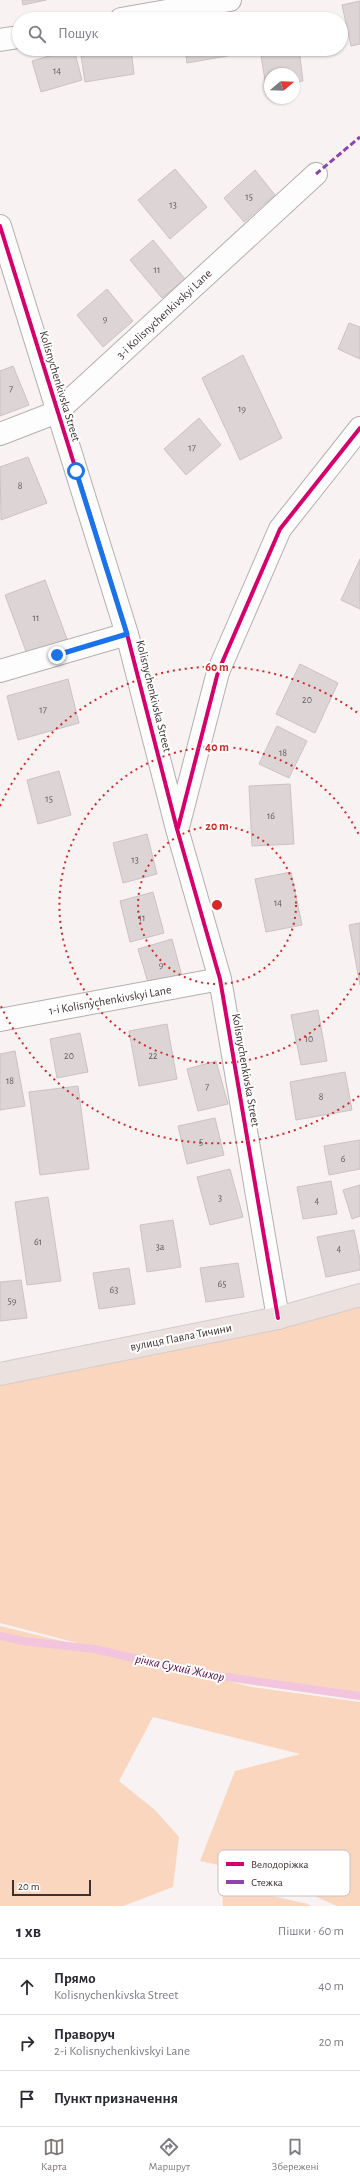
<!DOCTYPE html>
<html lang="uk">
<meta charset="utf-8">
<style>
body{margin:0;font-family:"Alegreya Sans",sans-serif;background:#f7f7f7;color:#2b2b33}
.compass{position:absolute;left:264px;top:68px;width:36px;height:36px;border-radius:50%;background:#fff;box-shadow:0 1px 3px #0004;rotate:71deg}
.scale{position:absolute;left:12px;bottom:10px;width:79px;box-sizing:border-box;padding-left:4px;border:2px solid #3d3131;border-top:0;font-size:11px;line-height:14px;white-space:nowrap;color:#3d3131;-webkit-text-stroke:3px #fff;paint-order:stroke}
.stop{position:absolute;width:12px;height:12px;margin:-9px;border:3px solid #1a73e8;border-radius:50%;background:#fff}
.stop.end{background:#1a73e8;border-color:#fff;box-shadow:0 1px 4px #0008}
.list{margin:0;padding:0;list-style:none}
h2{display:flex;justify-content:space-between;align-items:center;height:52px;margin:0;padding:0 16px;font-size:17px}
h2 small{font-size:13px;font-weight:400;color:#7c7c81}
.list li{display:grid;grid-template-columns:26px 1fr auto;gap:12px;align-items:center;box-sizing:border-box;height:56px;padding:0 16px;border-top:1px solid #e1e1e2}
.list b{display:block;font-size:15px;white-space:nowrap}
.list p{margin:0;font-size:13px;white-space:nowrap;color:#7c7c81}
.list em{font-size:13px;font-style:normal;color:#7c7c81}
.icon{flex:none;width:22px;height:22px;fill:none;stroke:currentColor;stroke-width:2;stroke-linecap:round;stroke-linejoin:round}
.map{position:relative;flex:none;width:360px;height:1906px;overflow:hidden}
.search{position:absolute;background:#fff;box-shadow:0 1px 3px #0004;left:12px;right:12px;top:12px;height:44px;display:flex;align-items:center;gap:10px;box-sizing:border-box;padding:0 14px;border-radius:22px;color:#7c7c81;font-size:15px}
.sheet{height:220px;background:#fff}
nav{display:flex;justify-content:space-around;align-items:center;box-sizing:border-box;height:56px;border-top:1px solid #e1e1e2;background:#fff;font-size:11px;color:#7c7c81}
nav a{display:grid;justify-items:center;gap:2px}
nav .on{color:#7e7575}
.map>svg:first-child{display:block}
</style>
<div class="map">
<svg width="360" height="1906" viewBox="0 0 360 1906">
<rect width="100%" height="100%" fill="#f8f2f2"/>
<path fill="#fad6bf" d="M360,1295v400l-198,-30 -162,-42v-249z
M0,1626l252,61 108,15v204h-23l-68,-30 -69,-15 35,-90 65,-17 -147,-37 -34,64 36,29 24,27 -6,50 -50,19h-123z
M222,1885l86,19 3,2h-88z"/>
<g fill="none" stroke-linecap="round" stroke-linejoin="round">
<path stroke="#f2c4de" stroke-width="8" d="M0,1636l23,5 71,8 111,25 155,22"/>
</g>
<path fill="#dcd4d5" stroke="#cac2c4" d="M22,0h24l-23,5z
M360,1v43l-9,2 -9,-41z
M239,15l1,4h-27z
M74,49l8,31 -41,12 -9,-31z
M80,49h51l3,25 -49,8z
M185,49h59v4l-57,10z
M260,49h39l4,32 -9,1v-8h-24v12l-4,1z
M175,169l32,38 -37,32 -32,-39z
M255,170l20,25 -31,27 -20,-24z
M153,240l32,39 -23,19 -32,-38z
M107,289l26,32 -30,26 -26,-32z
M349,323l11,4v32l-22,-10z
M243,355l39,83 -42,22 -38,-82z
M13,366l16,39 -29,11v-45z
M199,418l22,27 -35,30 -22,-26z
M28,457l19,46 -46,17 -1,-53z
M360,559v50l-19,-9z
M45,580l22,59 -40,15 -22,-59z
M300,664l38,19 -23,50 -39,-19z
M68,679l11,44 -61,17 -11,-44z
M277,726l30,15 -18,37 -30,-14z
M59,771l12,44 -33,9 -11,-44z
M290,784l4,60 -42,2 -3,-60z
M147,834l10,40 -34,9 -10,-40z
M291,872l11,53 -36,7 -11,-53z
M153,892l11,41 -34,9 -10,-41z
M360,923v62l-11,-60z
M172,939l11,41 -33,9 -12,-40z
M318,1010l9,51 -26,4 -10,-50z
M167,1024l10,55 -38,7 -10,-55z
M80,1033l8,39 -31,6 -7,-39z
M15,1051l10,55 -25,4v-56z
M216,1061l12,43 -30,7 -11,-42z
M345,1072l7,38 -56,10 -6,-38z
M78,1086l11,83 -49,6 -11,-83z
M215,1118l9,37 -37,9 -9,-38z
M360,1140v29l-31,6 -5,-29z
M230,1169l13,48 -33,8 -13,-48z
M331,1181l6,33 -34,5 -6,-32z
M360,1185v31l-8,3 -9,-29z
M48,1197l13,84 -34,4 -12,-83z
M173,1220l8,47 -34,5 -7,-47z
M354,1230l6,29v11l-34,7 -9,-40z
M238,1263l6,34 -38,5 -6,-34z
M129,1268l6,36 -36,5 -6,-36z
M21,1280l6,38 -27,3v-39z"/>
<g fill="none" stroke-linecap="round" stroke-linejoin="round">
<defs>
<path id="minor" d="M121,19l109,-19
M0,40l19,-3
M0,226l127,408 50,195 43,150 58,339
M0,434l57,-22 259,-238
M0,671l127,-37
M178,827l40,-155 62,-143 80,-101
M0,1020l220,-41"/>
<path id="major" d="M0,1374l278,-56 82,-23"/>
</defs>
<use href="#minor" stroke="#b7aeae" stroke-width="24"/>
<use href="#major" stroke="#d2cdcd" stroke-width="24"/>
<use href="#minor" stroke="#fefdfd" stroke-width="22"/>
<use href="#major" stroke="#ebe1de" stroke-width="22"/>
<path stroke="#8e44ad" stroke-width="3" stroke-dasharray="6 3" stroke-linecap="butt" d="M316,174l44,-37"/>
<defs>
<path id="cycleway" d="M0,226l127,408 50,195 43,150 58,339
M178,828l40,-156 62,-143 80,-101"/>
</defs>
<use href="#cycleway" stroke="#fff" stroke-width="6"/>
<use href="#cycleway" stroke="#d6006c" stroke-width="4"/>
</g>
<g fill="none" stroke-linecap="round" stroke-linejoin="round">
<path stroke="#1a73e8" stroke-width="5" d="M57,655l70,-21 -51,-163"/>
</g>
<g fill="none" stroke="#d62828" stroke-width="2" stroke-dasharray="2 4">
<circle cx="217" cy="905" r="79"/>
<path d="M360 973A158 158 0 1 1 360 837"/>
<path d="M359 1096A238 238 0 0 1 0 1004M0 806A238 238 0 0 1 359 714"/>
</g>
<g text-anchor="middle" stroke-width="4" stroke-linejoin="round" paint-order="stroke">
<g font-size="10" fill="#655a5a">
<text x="57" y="74">14</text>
<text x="249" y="200">15</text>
<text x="173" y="208">13</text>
<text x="157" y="273">11</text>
<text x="105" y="322">9</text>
<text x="11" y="392">7</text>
<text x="242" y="412">19</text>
<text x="192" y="451">17</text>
<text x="20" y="489">8</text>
<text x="36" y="621">11</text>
<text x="307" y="703">20</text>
<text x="43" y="713">17</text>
<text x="283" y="756">18</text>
<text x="49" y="802">15</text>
<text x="271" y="819">16</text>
<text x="135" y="863">13</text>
<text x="278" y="906">14</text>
<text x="142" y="921">11</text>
<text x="161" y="968">9</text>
<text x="309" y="1042">10</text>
<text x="69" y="1059">20</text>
<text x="153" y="1059">22</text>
<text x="10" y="1084">18</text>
<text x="207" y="1090">7</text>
<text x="321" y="1100">8</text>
<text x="201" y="1145">5</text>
<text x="343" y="1162">6</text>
<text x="220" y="1201">3</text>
<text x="317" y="1204">4</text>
<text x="38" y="1245">61</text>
<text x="160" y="1250">3а</text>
<text x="339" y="1252">4</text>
<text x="222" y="1287">65</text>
<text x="114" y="1293">63</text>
<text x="12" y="1304">59</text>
</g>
<g font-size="12" fill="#3d3131" stroke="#fff">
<text transform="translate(164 314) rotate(-43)" y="4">3-i Kolisnychenkivskyi Lane</text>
<text transform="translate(60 386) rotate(73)" y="4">Kolisnychenkivska Street</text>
<text transform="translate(154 696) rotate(76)" y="4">Kolisnychenkivska Street</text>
<text transform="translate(110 1000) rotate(-10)" y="4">1-i Kolisnychenkivskyi Lane</text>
<text transform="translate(246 1070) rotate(80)" y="4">Kolisnychenkivska Street</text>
<text transform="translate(181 1337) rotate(-11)" y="4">вулиця Павла Тичини</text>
</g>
<g font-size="13" font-style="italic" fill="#580f42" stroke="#fff">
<text transform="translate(180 1667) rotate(12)" y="5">річка Сухий Жихор</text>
</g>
</g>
<rect x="218" y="1850" width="132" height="46" rx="6" fill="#fff" stroke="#c5c1c1" stroke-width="1"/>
<rect x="226" y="1862" width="18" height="4" fill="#d6006c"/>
<rect x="226" y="1880" width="18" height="4" fill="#8e44ad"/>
<g font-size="11" fill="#3d3131">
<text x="251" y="1868">Велодоріжка</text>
<text x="251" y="1886">Стежка</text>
</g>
<circle cx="217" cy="905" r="6" fill="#d62828" stroke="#fff" stroke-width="2"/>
<g font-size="12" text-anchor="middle" font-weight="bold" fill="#d62828" stroke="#fff" stroke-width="4" stroke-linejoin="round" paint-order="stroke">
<text x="217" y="671">60 m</text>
<text x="217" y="751">40 m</text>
<text x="217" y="830">20 m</text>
</g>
</svg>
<svg class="compass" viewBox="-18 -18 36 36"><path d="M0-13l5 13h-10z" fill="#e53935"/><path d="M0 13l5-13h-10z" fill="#7c7c81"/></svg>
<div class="scale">20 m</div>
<div class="stop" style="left:76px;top:471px"></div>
<div class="stop end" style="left:57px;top:655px"></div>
<div class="search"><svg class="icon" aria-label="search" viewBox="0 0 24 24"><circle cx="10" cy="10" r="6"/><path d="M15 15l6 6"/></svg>Пошук</div>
</div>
<section class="sheet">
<h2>1 хв<small>Пішки · 60 m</small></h2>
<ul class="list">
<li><svg class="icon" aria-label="ahead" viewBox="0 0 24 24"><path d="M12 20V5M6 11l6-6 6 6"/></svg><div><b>Прямо</b><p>Kolisnychenkivska Street</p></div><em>40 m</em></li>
<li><svg class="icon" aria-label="right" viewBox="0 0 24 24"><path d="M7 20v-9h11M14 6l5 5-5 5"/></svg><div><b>Праворуч</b><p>2-i Kolisnychenkivskyi Lane</p></div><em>20 m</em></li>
<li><svg class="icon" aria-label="arrive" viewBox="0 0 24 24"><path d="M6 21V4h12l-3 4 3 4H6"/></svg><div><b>Пункт призначення</b></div></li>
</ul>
</section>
<nav>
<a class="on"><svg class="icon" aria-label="map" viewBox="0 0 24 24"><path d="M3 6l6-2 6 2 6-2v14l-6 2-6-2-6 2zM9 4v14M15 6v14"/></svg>Карта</a>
<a><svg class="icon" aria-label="directions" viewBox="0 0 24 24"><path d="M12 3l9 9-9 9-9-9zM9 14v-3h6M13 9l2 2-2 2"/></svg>Маршрут</a>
<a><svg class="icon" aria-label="saved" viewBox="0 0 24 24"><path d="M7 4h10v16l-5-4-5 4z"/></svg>Збережені</a>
</nav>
